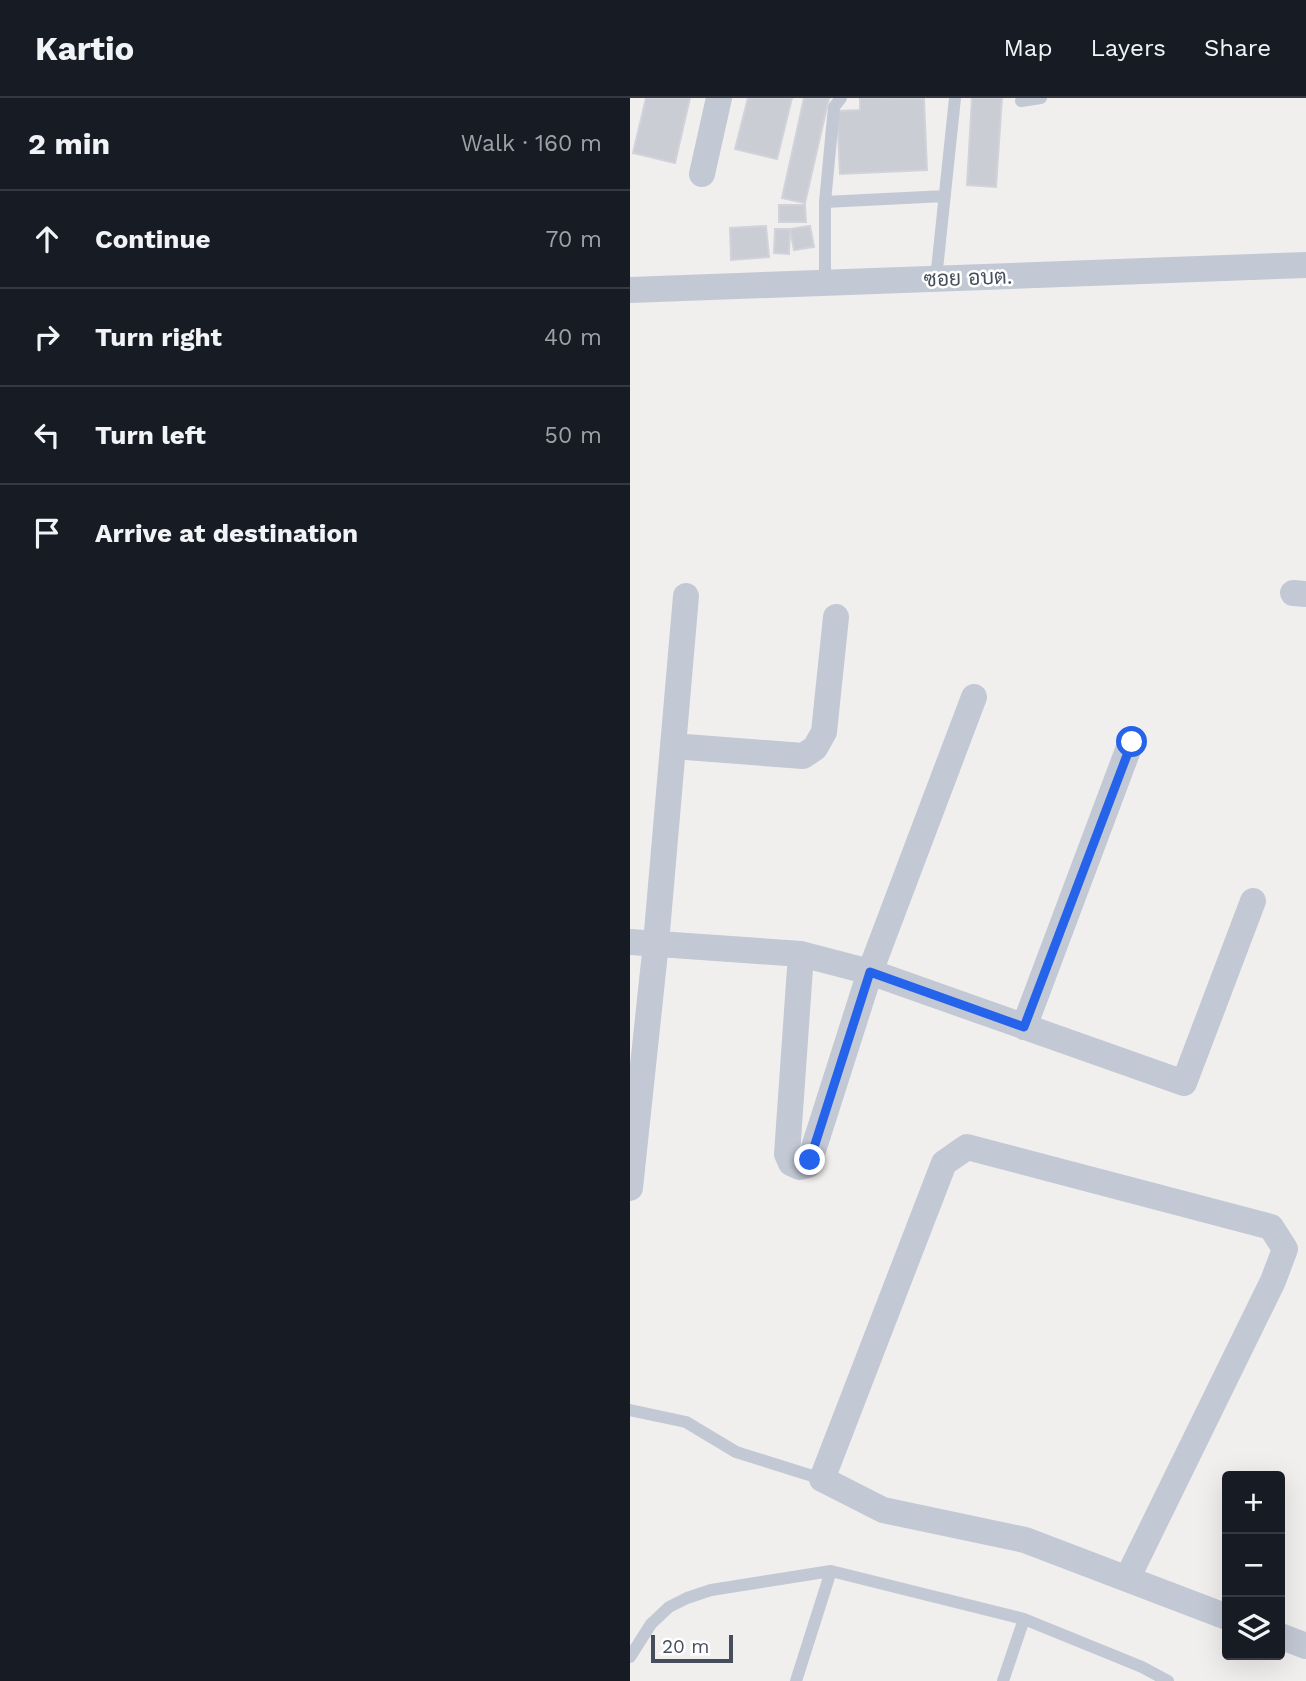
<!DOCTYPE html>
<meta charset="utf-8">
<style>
body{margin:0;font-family:"Work Sans",Sarabun,sans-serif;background:#20242c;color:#f1f3f6}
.controls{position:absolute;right:21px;bottom:21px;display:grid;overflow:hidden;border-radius:7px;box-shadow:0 7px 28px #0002}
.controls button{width:63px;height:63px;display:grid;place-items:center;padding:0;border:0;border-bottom:2px solid #363941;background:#171b24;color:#f1f3f6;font:35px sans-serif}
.scale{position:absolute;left:21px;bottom:18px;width:82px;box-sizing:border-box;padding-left:7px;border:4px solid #464e5c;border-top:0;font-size:19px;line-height:24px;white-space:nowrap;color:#464e5c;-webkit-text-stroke:5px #fff;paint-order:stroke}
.stop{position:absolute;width:21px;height:21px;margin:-16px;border:5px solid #2563eb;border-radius:50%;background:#fff}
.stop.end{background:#2563eb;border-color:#fff;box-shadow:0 2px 7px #0008}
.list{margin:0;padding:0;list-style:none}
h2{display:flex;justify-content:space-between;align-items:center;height:91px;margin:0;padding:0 28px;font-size:30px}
h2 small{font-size:23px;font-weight:400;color:#9ea1a6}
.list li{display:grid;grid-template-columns:46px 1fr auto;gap:21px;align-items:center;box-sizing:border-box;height:98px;padding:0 28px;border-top:2px solid #363941}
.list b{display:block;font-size:26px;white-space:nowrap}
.list em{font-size:23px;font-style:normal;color:#9ea1a6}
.icon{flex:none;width:38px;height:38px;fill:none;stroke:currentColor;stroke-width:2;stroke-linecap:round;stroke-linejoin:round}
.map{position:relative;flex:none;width:676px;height:1583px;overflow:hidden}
header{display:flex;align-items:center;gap:42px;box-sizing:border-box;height:98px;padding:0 35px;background:#171b24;border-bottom:2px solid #363941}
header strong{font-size:33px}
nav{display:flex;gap:38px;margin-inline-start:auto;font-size:24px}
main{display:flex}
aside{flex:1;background:#171b24}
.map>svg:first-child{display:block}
</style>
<header>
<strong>Kartio</strong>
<nav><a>Map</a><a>Layers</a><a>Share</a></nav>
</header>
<main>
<aside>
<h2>2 min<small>Walk · 160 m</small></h2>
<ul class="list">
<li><svg class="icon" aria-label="ahead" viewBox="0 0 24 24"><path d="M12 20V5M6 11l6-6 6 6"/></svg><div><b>Continue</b></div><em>70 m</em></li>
<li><svg class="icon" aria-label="right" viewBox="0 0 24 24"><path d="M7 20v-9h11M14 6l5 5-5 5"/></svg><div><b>Turn right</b></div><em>40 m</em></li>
<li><svg class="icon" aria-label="left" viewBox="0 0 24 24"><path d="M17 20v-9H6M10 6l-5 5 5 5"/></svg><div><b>Turn left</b></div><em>50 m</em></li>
<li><svg class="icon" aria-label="arrive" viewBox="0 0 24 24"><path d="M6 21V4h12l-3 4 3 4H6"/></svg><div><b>Arrive at destination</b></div></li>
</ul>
</aside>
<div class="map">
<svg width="676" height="1583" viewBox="0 0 676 1583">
<rect width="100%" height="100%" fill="#f1efee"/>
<path fill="#cacdd4" stroke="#d2d3da" stroke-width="2" d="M16,0h44l-15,65 -42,-10z
M118,0h44l-15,61 -42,-10z
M174,0h25l-24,105 -23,-5z
M230,0l64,1 3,71 -87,4 -3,-63 23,-1z
M342,0h30l-6,89 -29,-2z
M149,107h26l1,17h-27z
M136,128l3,31 -38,3 -1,-32z
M180,128l4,21 -20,3 -4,-21z
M145,131h15l-1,25 -15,-1z"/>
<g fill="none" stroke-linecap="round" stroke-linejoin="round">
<path stroke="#c2c8d4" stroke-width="12" d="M391,3l20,-3
M195,104l120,-6
M306,181l19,-181
M195,185v-81l9,-95 7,-9
M0,1312l56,12 50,30 86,27
M0,1559l21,-33 18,-17 18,-9 24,-8 120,-19 193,48 118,48 26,14
M166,1583l35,-110
M373,1583l21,-62"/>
<path stroke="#c2c8d4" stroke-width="26" d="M72,76l17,-76
M0,192l676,-25
M663,495l13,1
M43,648l130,10 12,-8 9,-16 12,-115
M0,844l171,12 69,18 314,111 69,-182
M171,856l-14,200 4,9 9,4 8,-2 2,-5 60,-188 104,-275
M394,929l107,-285
M0,1090l26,-245 30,-347
M497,1481l146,-298 12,-32 -14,-22 -304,-80 -23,16 -122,316 61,31 142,30 202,77
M650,1538l26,10"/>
</g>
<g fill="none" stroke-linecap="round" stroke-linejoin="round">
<path stroke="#2563eb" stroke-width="9" d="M180,1062l60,-188 154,55 108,-285"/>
</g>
<g text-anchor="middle" stroke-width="5" stroke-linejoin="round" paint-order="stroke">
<g font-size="21" fill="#464e5c" stroke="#fff">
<text transform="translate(338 180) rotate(-2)" y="7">ซอย อบต.</text>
</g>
</g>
</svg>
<div class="controls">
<button>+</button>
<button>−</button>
<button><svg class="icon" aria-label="layers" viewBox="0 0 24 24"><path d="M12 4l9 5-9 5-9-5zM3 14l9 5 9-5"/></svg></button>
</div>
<div class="scale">20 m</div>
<div class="stop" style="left:502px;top:644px"></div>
<div class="stop end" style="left:180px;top:1062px"></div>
</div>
</main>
